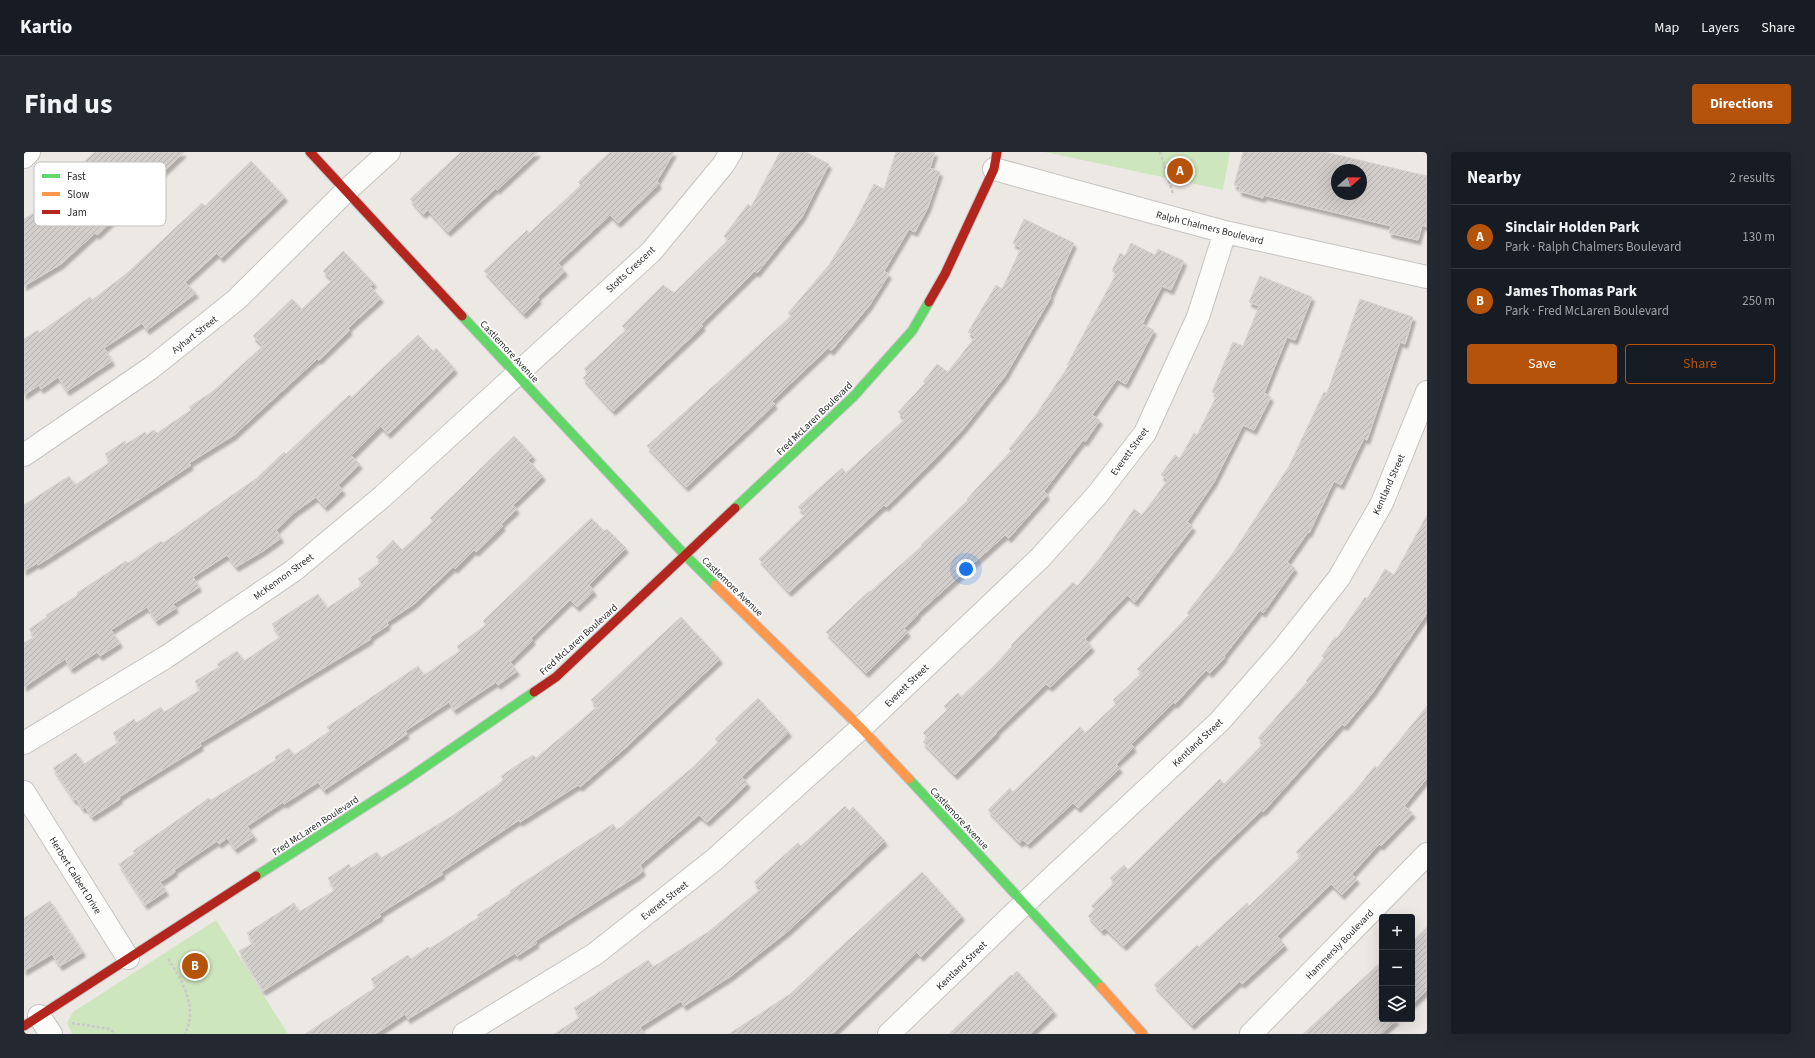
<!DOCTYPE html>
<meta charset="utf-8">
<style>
body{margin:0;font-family:"Source Sans 3",sans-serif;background:#242831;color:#f1f3f6}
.controls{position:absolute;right:12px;bottom:12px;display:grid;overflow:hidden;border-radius:4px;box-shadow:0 4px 16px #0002}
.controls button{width:36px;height:36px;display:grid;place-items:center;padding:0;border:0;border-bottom:1px solid #363941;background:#171b24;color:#f1f3f6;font:20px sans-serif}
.compass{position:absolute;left:1307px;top:12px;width:36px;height:36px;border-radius:50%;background:#171b24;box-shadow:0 4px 16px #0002;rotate:70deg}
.you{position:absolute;left:942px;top:417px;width:14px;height:14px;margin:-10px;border:3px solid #fff;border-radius:50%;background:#1a73e8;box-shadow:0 0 0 6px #1a73e833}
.badge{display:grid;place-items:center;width:26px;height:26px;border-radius:50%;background:#b45309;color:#fff;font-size:13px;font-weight:700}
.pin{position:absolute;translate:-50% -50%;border:2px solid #fff;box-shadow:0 1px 4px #0006}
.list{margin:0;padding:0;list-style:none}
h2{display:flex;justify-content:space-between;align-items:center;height:52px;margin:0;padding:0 16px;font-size:17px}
h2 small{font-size:13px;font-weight:400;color:#9ea1a6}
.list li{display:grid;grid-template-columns:26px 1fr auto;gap:12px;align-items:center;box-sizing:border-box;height:64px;padding:0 16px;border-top:1px solid #363941}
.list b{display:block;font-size:15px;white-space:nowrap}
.list p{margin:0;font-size:13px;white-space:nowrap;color:#9ea1a6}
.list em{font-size:13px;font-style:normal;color:#9ea1a6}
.actions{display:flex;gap:8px;padding:12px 16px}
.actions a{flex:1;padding:9px 0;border:1px solid #b45309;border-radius:4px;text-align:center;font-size:14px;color:#b45309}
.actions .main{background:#b45309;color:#fff}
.icon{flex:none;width:22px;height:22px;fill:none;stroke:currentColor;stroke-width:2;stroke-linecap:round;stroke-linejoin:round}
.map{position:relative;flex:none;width:1403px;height:882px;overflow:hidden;border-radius:4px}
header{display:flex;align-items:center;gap:24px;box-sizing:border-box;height:56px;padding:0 20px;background:#171b24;border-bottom:1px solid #363941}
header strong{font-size:19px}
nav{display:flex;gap:22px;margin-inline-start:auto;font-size:14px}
.intro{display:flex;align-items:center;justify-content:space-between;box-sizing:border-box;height:96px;padding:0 24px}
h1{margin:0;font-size:28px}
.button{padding:10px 18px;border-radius:4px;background:#b45309;color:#fff;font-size:14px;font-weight:700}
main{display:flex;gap:24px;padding:0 24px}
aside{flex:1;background:#171b24;border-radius:4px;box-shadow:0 4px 16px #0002}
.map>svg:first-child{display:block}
</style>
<header>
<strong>Kartio</strong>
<nav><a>Map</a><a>Layers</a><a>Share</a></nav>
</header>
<div class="intro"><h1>Find us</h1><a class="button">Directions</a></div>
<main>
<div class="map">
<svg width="1403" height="882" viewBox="0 0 1403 882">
<defs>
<pattern id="building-hatch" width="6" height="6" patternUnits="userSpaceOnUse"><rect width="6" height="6" fill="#d1cecb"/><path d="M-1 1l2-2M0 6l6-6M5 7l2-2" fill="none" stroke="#b4b1af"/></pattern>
<filter id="shadow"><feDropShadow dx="2.5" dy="4.5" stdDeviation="1" flood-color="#0004"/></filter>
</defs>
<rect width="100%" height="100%" fill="#ece8e4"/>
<path fill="#cee6be" d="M1021,0h185l-7,38z
M192,768l72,114h-216l-5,-11 6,-11z"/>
<path fill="url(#building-hatch)" stroke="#d7d4d0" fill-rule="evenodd" filter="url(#shadow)" d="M71,0h89l-87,83 -2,-2 -34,31 -37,22v-67l13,-8 2,4 22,-19 4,4 30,-29 -10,-10z
M437,0h77l-41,38 -1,-2 -48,44 -20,-22 -5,4 -13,-15z
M586,0h64l-17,29 2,3 -41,39 -8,-8 -52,48 7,8 -28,26 2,2 -15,15 -40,-43 43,-41 2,3 52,-48 -3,-3z
M756,0h26l23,12 -27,53 -45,56 -2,-2 -54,53 2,2 -90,85 -30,-33 5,-5 -4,-4 42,-39 -4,-4 41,-41 11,8 54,-53 -4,-4 24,-32 3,3z
M872,0h39l-5,16 10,4 -12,35 -13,25 -6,-3 -25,42 5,3 -20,32 -38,45 -3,-3 -37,35 -19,18 3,3 -89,83 -39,-41 144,-130 -3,-3 41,-48 25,-41 20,-40 10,5z
M1219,0h82l102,24v51l-5,-2 -4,15 -29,-7 2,-7 -128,-31v3l-24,-7 1,-4 -6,-2zM1313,18h24v24h-24z
M227,9l34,36 -64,61 -4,-5 -32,29 11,11 -49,37 -5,-7 -38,25 8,13 -45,30 -9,-14 -17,12 -2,-4 -15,10v-56l14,-9 1,3 51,-36 2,3 34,-26 76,-71 3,3z
M1000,67l50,24 -24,53 1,1 -46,79 -41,52 -29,31 -49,48 -2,-2 -95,87 -30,-33 47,-45 -8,-7 44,-39 4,5 59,-54 -7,-7 27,-29 -2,-1 14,-18 11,8 27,-35 -7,-5 28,-47 6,4 19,-41 -8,-5z
M1107,91l24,12 3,-6 26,12 -13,29 -9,-4 -20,38 12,6 -28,54 -9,-5 -25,36 8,5 -15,22 -2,-2 -39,51 3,4 -25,28 -13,15 -4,-3 -88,79 1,1 -14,13 4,4 -42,41 -40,-41 43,-41 1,1 52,-46 -1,-1 47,-45 -1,-1 44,-48 -2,-2 26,-33 34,-51h-2l49,-91 -4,-3 8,-18 5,3z
M319,99l31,32 -4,3 11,12 -33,30 2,2 -31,30 -2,-1 -83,76 -45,28 2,2 -30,20 -123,80 -1,-2 -13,8v-66l45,-29 6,9 35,-23 -5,-8 20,-13 1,3 19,-12 2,3 7,-5 3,3 34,-23 -2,-3 23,-15 51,-46 -10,-10 39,-37 10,10 30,-29 -9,-9z
M1236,124l52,21 -17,43 -8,-3 -23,56 7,4 -17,33 -11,-5 -29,57 -27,40 6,5 -58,75 -8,-7 -42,44 7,8 -42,40 -4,-3 -50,48 1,1 -42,42 -32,-33 4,-5 -4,-4 24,-23 -3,-4 14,-13 3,4 34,-32 17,-19 -1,-1 62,-63 4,4 24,-29 33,-48 8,6 26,-35 -7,-5 14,-20 5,3 14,-25 3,2 20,-40 -5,-3 21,-50 10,4 16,-40 -10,-4z
M1336,147l53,18 -8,27 -5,-2 -33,98 -3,-2 -23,47 -7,-4 -25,52 -1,-1 -21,30 8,6 -32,45 -3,-3 -36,46 1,1 -15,16 -4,-3 -31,34 -1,-2 -43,42 3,3 -18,17 4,4 -42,40 -5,-5 -45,41 -5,-4 -3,3 -32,-33 22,-22 3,4 67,-65 5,6 31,-29 -3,-4 29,-27 -5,-4 52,-54 -2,-2 46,-60 56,-87 35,-74 3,1z
M394,183l15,16 3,-3 19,21 -67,65 -7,-8 -30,30 9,8 -22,21 5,5 -18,17 -9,-10 -21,15 -19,18 5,8 -18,13 -27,16 -9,-12 -34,22 6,10 -26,17 3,4 -20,13 -9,-14 -36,23 9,13 -20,13 -3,-4 -26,17 -6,-10 -41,28v-44l10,-6 -5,-8 18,-12 -1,-2 32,-20 -1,-2 49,-32 2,2 33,-22 2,2 94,-65 27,-26 2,2 63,-59 3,2z
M490,284l19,20 -5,4 15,16 -30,29 4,4 -16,15 2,2 -27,26 -2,-2 -19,19 -2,-2 -39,37 -27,18 1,3 -18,12 1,2 -171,104 1,3 -82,51 1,2 -28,18 -7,-10 -2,2 -7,-10 -2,1 -21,-32 23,-15 8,11 35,-22 -6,-9 21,-14 2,4 25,-16 3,5 36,-22 -5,-9 24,-14 -2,-3 20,-13 7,10 36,-24 -8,-13 46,-30 9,14 35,-23 -4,-6 23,-17 -5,-5 17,-17 9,10 31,-29 -3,-3z
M1403,363v98l-54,79 -28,34 -3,-2 -79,88 -1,-2 -48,46 -90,90 -19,-18 -3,3 -14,-15 7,-7 -4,-3 23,-23 -4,-5 14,-13 4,5 92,-91 4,5 40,-41 -6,-5 49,-56 -1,-1 18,-23 -2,-2 13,-19 2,1 28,-41 2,2 18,-30 9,6z
M567,366l13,13 3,-2 19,19 -37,37 5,6 -17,16 -7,-7 -39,38 2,2 -23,22 7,9 -19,14 -2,-3 -42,28 -5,-8 -44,29 2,3 -83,56 -6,-8 -34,22 -1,-2 -36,24 7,10 -19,13 -8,-11 -8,6 -2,-3 -43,29 1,2 -15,10 6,9 -21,14 -26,-41 16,-11 -2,-2 76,-53 2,2 65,-40 -1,-3 14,-9 5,7 36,-24 -3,-4 91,-61 6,9 36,-24 -3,-5 29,-21 -3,-4z
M657,465l39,42 -96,90 -44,38 -2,-2 -58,37 -1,-2 -78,52 2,2 -64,40 2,2 -118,75 -24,-40 14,-8 -6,-10 47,-30 5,9 36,-22 -7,-12 21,-14 2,4 26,-16 4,6 68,-40 47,-32 7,-6 -2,-4 16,-11 16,-10 3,3 61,-51 -6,-7z
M734,546l31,34 -48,45 7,6 -14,14 -27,25 -8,-7 -59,50 3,6 -5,4 -103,66 2,2 -20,13 -2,-3 -107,66 -3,-5 -30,20h-70l71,-47 -5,-8 37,-24 3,4 17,-12 1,2 50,-32 -2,-2 34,-22 -1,-2 103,-67 4,6 75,-62 26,-26 -3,-3z
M1403,554v72l-23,28 9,7 -32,33 -2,-2 -27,30 5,5 -15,16 -11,-11 -54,52 8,9 -43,39 -2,-3 -48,44 -38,-40 43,-40 2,2 48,-44 2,3 52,-50 -5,-4 58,-60 21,-26 2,2z
M821,654l4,5 4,-4 32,34 -97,90 -57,45 -47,30 -3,-5 -41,26 4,7h-90l26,-17 -6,-9 25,-16 49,-32 5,7 55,-35 53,-43 -7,-7 44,-39 3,3z
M898,720l40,44 -41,41 -4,-5 -85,82h-103l61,-40z
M26,749l33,51 -23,14 -8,-12 -28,17v-53z
M1403,775v63l-15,14v-62z
M1358,809v58h15l-16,15h-78z
M993,819l37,40 -24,23h-81l62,-59 1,1z"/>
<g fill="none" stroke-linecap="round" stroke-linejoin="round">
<defs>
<path id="street" d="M0,5l5,-5
M970,17l231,63 202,45
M0,303l127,-87 85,-68 110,-109 43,-39
M0,591l142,-86 127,-86 89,-74 269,-245 72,-87 8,-13
M0,640l104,166
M15,864l12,18
M440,882l131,-80 119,-94 147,-132 179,-170 57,-63 48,-62 53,-116 27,-85
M865,882l136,-131 195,-182 62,-71 57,-72 43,-75 45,-111
M1227,882l176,-180"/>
<path id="fast" d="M438,164l223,239 30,30
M711,356l118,-111 59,-66 17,-29
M885,627l192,208
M232,724l150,-96 128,-88"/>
<path id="slow" d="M691,433l146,143 48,51
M1077,835l42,47"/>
<path id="jam" d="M286,0l152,164
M905,150l16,-28 49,-105 3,-17
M510,540l22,-15 179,-169
M0,874l232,-150"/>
</defs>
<use href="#street" stroke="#c5c4c5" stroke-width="24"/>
<use href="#fast" stroke="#c5c4c5" stroke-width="11"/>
<use href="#slow" stroke="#c5c4c5" stroke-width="11"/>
<use href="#jam" stroke="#c5c4c5" stroke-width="11"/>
<path stroke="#c9c9c8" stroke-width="2.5" stroke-dasharray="3 2" stroke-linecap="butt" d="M1136,0l13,42
M144,807c15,22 30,49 17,75
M48,871l38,6 5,5"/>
<use href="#street" stroke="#fcfcfb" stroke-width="22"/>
<use href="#fast" stroke="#63d668" stroke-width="9"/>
<use href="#slow" stroke="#ff974d" stroke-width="9"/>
<use href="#jam" stroke="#b3261e" stroke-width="9"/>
</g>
<g text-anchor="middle" stroke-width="3.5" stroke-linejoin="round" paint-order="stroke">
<g font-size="10" fill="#2e2e2e" stroke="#fff">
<text transform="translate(1186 75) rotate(14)" y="4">Ralph Chalmers Boulevard</text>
<text transform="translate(606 117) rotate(-43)" y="4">Stotts Crescent</text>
<text transform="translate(170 182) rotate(-38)" y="4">Ayhart Street</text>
<text transform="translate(486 199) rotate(47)" y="4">Castlemore Avenue</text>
<text transform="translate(790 266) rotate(-44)" y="4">Fred McLaren Boulevard</text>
<text transform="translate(1105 299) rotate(-54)" y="4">Everett Street</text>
<text transform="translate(1364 332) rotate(-66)" y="4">Kentland Street</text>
<text transform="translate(259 424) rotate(-36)" y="4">McKennon Street</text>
<text transform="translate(709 434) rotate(44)" y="4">Castlemore Avenue</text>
<text transform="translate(554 487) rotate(-42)" y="4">Fred McLaren Boulevard</text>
<text transform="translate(882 533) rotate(-44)" y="4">Everett Street</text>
<text transform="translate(1173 590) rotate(-43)" y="4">Kentland Street</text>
<text transform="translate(936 666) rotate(47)" y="4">Castlemore Avenue</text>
<text transform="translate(291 673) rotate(-33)" y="4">Fred McLaren Boulevard</text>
<text transform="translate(52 723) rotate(58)" y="4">Herbert Calbert Drive</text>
<text transform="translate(640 748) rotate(-38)" y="4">Everett Street</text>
<text transform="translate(1315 792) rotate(-46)" y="4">Hammersly Boulevard</text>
<text transform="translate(937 813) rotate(-44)" y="4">Kentland Street</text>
</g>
</g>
<rect x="10" y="10" width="132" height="64" rx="6" fill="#fff" stroke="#c0c0c0" stroke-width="1"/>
<rect x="18" y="22" width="18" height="4" fill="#63d668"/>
<rect x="18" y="40" width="18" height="4" fill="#ff974d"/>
<rect x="18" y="58" width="18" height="4" fill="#b3261e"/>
<g font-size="11" fill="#2e2e2e">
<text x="43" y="28">Fast</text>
<text x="43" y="46">Slow</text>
<text x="43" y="64">Jam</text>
</g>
</svg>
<div class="controls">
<button>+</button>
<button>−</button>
<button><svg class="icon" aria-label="layers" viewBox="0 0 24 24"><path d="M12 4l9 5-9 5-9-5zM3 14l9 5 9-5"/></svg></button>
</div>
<svg class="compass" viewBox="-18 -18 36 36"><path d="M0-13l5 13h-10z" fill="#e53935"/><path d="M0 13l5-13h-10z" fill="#9ea1a6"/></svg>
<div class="you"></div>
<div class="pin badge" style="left:1156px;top:19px">A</div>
<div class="pin badge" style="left:171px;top:814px">B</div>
</div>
<aside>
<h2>Nearby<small>2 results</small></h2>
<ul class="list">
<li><span class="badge">A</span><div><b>Sinclair Holden Park</b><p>Park · Ralph Chalmers Boulevard</p></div><em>130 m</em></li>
<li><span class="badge">B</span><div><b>James Thomas Park</b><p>Park · Fred McLaren Boulevard</p></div><em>250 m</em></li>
</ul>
<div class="actions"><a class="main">Save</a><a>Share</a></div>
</aside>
</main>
